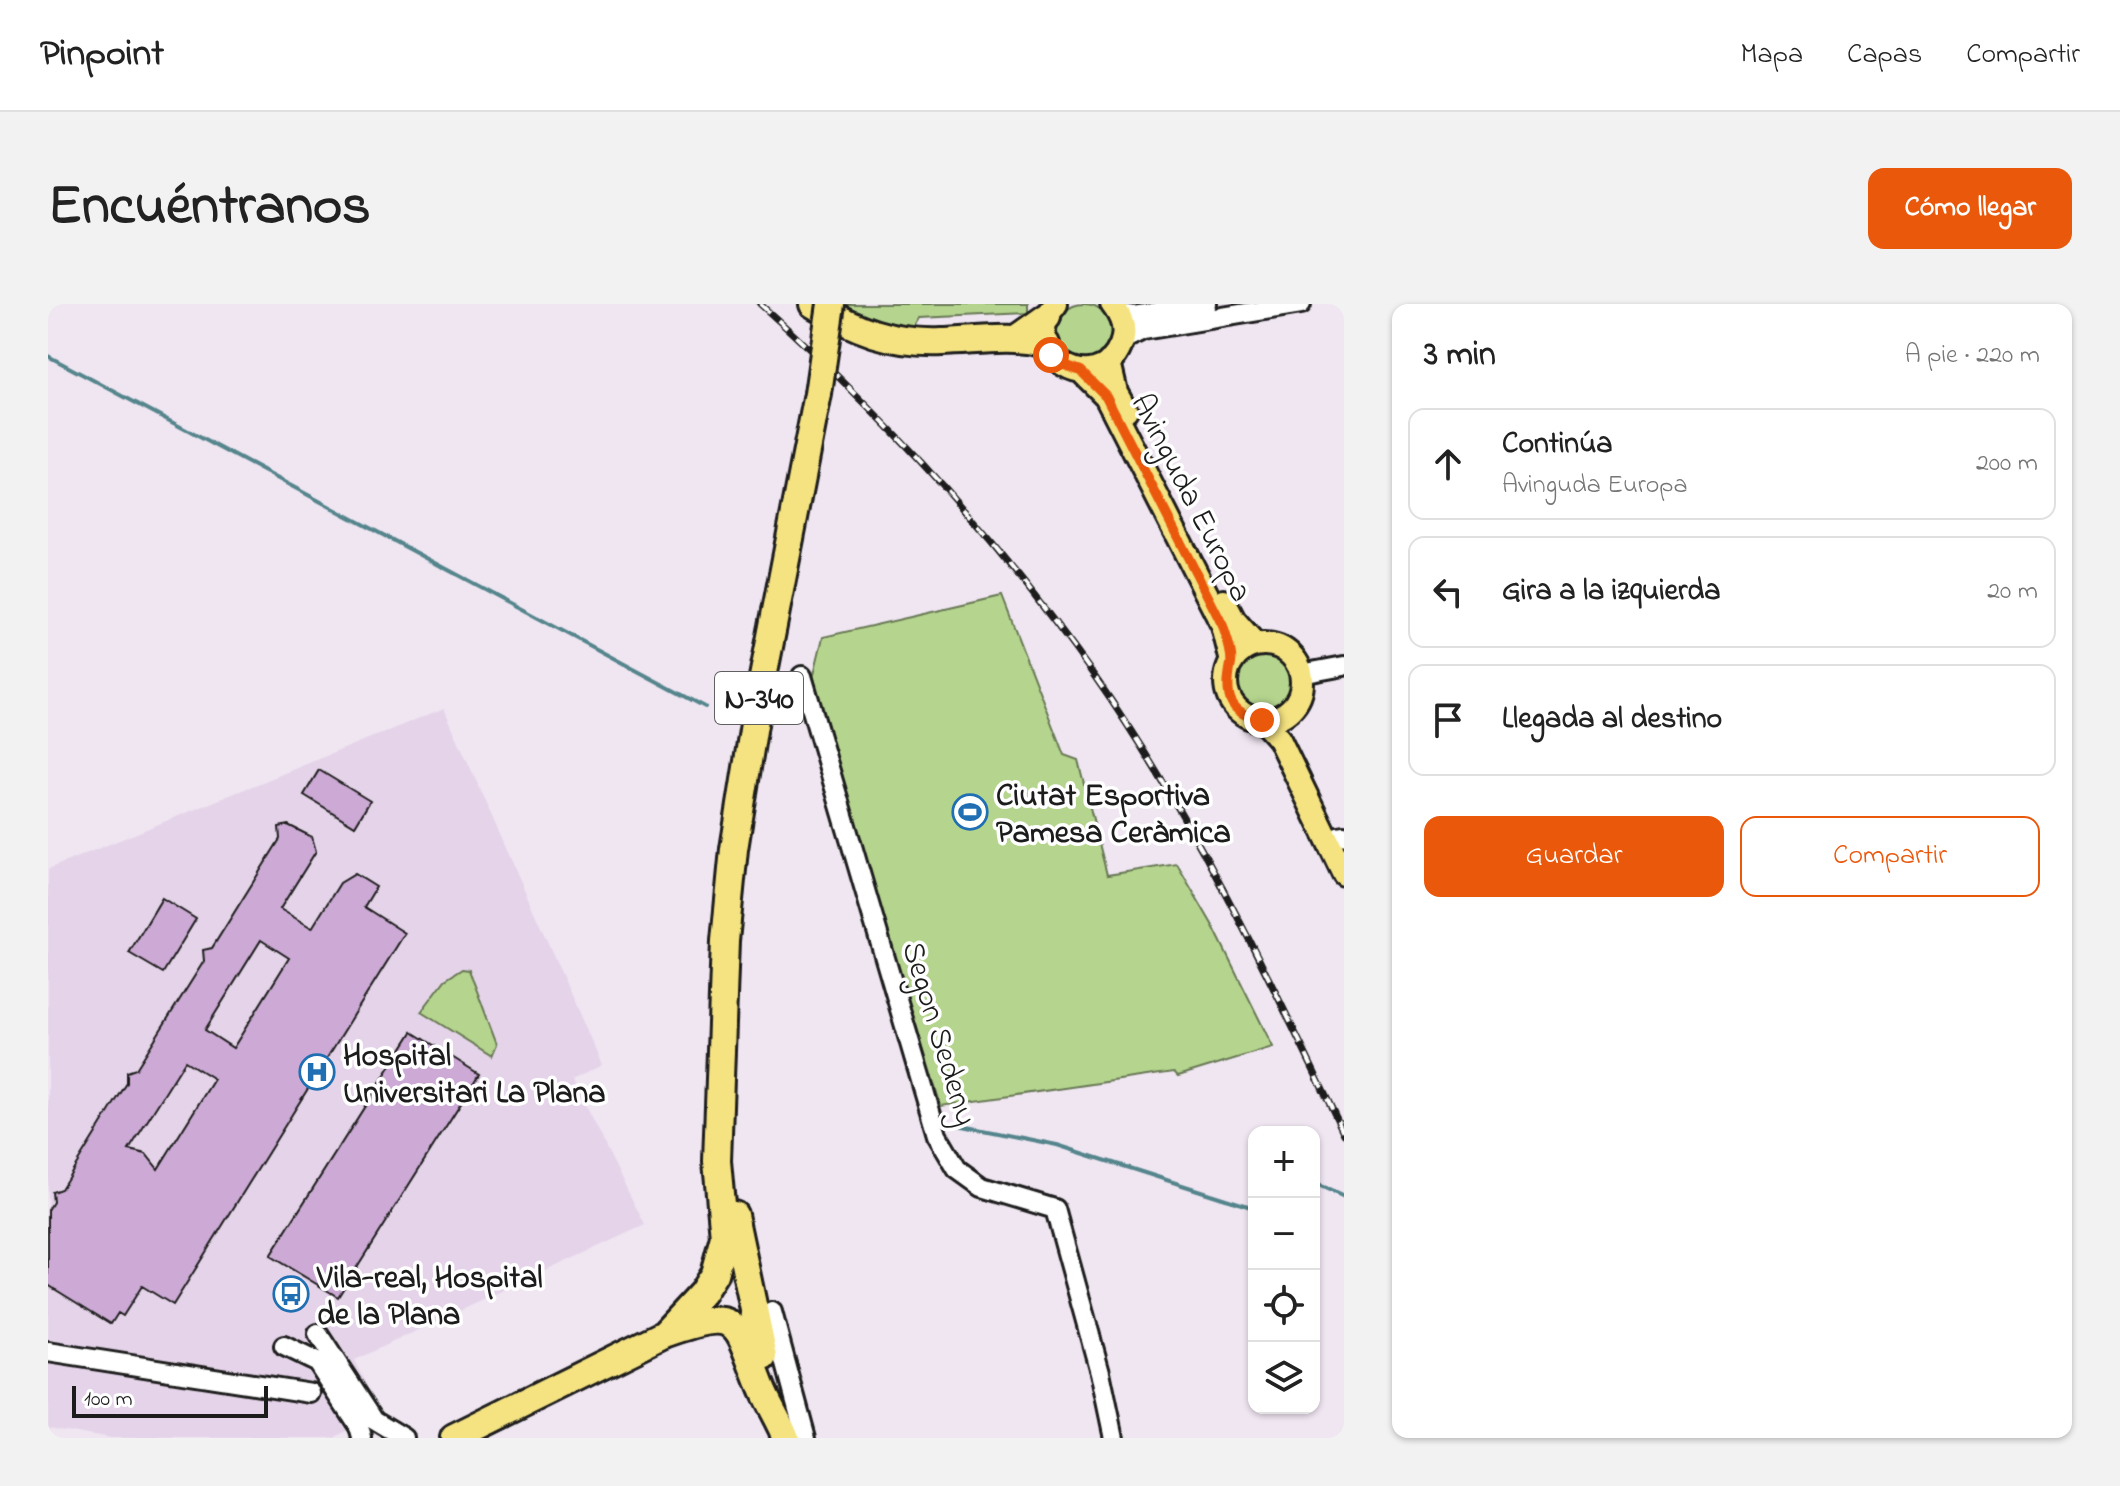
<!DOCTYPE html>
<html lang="es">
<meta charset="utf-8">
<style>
body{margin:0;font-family:"Indie Flower",sans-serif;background:#f2f2f2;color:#222}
.controls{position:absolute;right:24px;bottom:24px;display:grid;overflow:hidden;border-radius:16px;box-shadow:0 2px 6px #0004}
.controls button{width:72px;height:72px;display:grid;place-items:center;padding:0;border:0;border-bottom:2px solid #e0e0e0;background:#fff;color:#222;font:40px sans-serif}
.scale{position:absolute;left:24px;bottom:20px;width:196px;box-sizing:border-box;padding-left:8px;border:4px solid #1c1c1c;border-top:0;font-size:22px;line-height:28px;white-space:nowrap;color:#1c1c1c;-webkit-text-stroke:6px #fff;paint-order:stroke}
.stop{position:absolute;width:24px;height:24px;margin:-18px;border:6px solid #ea580c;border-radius:50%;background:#fff}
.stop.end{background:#ea580c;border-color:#fff;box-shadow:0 2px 8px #0008}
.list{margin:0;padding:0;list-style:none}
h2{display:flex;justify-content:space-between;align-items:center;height:104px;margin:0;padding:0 32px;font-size:34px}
h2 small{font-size:26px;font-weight:400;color:#767676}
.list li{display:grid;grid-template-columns:52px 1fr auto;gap:24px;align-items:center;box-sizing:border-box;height:112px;margin:0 16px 16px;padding:0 16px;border:2px solid #e0e0e0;border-radius:16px}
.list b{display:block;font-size:30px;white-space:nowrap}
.list p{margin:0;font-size:26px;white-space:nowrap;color:#767676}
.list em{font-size:26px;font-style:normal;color:#767676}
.actions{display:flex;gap:16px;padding:24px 32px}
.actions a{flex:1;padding:18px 0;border:2px solid #ea580c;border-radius:16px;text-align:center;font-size:28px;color:#ea580c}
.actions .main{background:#ea580c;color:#fff}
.icon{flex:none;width:44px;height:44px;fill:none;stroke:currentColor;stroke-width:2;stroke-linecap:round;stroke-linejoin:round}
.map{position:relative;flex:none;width:1296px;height:1134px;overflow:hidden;border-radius:16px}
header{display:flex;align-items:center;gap:48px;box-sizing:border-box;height:112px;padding:0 40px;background:#fff;border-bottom:2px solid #e0e0e0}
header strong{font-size:38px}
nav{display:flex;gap:44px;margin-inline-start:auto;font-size:28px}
.intro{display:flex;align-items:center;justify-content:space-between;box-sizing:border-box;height:192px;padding:0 48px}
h1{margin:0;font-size:56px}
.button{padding:20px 36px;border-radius:16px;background:#ea580c;color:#fff;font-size:28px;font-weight:700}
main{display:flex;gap:48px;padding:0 48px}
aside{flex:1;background:#fff;border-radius:16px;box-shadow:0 2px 6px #0004}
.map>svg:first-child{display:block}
</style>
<header>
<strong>Pinpoint</strong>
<nav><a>Mapa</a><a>Capas</a><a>Compartir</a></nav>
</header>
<div class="intro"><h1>Encuéntranos</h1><a class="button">Cómo llegar</a></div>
<main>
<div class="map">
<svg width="1296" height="1134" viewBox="0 0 1296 1134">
<rect width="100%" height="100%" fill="#f0e6f2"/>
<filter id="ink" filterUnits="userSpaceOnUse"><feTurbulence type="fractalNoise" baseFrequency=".0125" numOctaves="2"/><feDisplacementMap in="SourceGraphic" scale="16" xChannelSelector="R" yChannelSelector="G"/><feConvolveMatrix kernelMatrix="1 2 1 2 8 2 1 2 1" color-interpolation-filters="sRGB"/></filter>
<g filter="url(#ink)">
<path fill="#e5d4e9" d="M396,404l158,357 -30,15 73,145 -291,135 25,51 -45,27h-224l-62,-11v-558z"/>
<path fill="#b5d58e" stroke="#687855" stroke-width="2" d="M799,0h181v9l-109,5 -7,12 -66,-19z
M1008 28a28 28 0 1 1 56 0a28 28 0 1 1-56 0Z
M954,292l62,159 14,5 29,115 70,-11 36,62 60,121 -95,29 -4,-4 -233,34 -130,-420 12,-49z
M1190 377a26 26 0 1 1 52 0a26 26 0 1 1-52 0Z
M414,665l7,1 28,74 -5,12 -71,-44 24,-32z"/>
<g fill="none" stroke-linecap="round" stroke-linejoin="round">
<path stroke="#55858c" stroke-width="4" d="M0,52l657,351
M905,820l104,21 197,63
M1266,879l30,14"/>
</g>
<path fill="#ccaad5" stroke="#1c1c1c" stroke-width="2" fill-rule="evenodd" d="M271,466l51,31 -15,25 -51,-31z
M240,521l24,12 4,14 -36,58 32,19 28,-45 15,-9 21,13 -12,20 41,26 -232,372 -31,-19 -19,30 -5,-3 -7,11 -63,-39v-75l5,-8 -1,-10 9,-3 66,-106v-11l9,-3 68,-108 -1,-11 9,-2 68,-109 -1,-12zM213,636l28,18 -56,90 -28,-18zM137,757l29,18 -56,90 -12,-15 -17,-4z
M114,594l34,21 -33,54 -34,-20z
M364,728l67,42 -141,223 -68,-41z"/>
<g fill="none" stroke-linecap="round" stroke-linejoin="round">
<defs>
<path id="minor" d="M1071,9l15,3 73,-12
M1075,36l20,-10 158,-26
M1253,370l43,-8
M754,372l135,459 20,34 25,18 73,22 45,163 14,66
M1290,532l6,-1
M724,1008l34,126
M270,1030l56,86 30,18
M236,1042l33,16 42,65 3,11
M0,1048l263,41"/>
<path id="major" d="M1008,0c-43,49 42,99 65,41 6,-15 1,-28 -9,-41
M1061,58l7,30 10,18
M1033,67l25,25 117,230 9,36
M1176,297l10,19 22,25
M1178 378a38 38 0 1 1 76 0a38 38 0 1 1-76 0Z
M1214,416l17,19 65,135"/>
<path id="highway" d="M765,0c42,26 79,40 129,38 36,-1 69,-8 104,2
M972,32l27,-19
M686,911l30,142
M616,1030l38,-41 12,-19 10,-37 -7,-76 8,-220 9,-92 20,-125 64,-330
M406,1134l210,-104c78,-28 71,-13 97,52 7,18 18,34 25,52"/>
</defs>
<use href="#minor" stroke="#1c1c1c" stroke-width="24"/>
<use href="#major" stroke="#1c1c1c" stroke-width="28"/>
<use href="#highway" stroke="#1c1c1c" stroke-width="32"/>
<use href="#minor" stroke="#fff" stroke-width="18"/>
<use href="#major" stroke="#f5e382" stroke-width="22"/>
<use href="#highway" stroke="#f5e382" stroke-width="26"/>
<defs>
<path id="rail" d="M712,0c126,112 237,235 335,373 99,141 175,302 249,457"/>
</defs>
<use href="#rail" stroke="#1c1c1c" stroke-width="7"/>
<use href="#rail" stroke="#fff" stroke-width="4" stroke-dasharray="12" stroke-linecap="butt"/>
<defs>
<path id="highway-bridge" d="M770,90l13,-90"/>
</defs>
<use href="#highway-bridge" stroke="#1c1c1c" stroke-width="32" stroke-linecap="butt"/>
<use href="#highway-bridge" stroke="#f5e382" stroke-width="26"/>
</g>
</g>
<g fill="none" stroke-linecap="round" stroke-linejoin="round" filter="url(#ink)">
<path stroke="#ea580c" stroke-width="10" d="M1003,51l8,8 22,8 25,25 117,230c3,11 10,27 8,38 -6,29 -5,49 31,56"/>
</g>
<defs>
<symbol id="stadium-ring" viewBox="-11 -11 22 22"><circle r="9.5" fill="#fff" stroke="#1f6fb2" stroke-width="1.5"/><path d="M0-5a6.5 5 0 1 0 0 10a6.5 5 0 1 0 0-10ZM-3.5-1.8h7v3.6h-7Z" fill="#1f6fb2"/></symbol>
<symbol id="hospital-ring" viewBox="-11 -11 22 22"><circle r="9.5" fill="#fff" stroke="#1f6fb2" stroke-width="1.5"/><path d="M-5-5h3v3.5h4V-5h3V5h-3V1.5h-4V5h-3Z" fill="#1f6fb2"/></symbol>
<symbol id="bus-ring" viewBox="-11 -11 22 22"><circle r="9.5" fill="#fff" stroke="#1f6fb2" stroke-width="1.5"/><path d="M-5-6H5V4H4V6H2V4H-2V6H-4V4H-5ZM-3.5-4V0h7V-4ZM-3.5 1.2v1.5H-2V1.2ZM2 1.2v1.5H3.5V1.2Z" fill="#1f6fb2"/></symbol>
</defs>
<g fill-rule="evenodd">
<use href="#stadium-ring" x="902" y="488" width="40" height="40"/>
<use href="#hospital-ring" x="249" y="748" width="40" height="40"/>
<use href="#bus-ring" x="223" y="970" width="40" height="40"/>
</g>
<g text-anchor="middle" stroke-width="7" stroke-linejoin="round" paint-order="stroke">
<rect fill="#fff" stroke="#606060" stroke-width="2" x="667" y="368" width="88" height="52" rx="6"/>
<g font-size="30" font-weight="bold" fill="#1c1c1c">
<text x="711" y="404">N-340</text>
</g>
<g font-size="32" fill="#1c1c1c" stroke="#fff">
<text transform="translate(1145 193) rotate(63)" y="11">Avinguda Europa</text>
<text transform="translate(893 729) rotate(73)" y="11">Segon Sedeny</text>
</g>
<g font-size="32" font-weight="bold" fill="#1c1c1c" stroke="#fff" text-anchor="start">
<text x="948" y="501">Ciutat Esportiva<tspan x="948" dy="37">Pamesa Ceràmica</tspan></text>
<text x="295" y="761">Hospital<tspan x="295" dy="37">Universitari La Plana</tspan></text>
<text x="269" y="983">Vila-real, Hospital<tspan x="269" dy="37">de la Plana</tspan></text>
</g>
</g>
</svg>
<div class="controls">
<button>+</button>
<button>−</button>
<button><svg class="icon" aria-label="locate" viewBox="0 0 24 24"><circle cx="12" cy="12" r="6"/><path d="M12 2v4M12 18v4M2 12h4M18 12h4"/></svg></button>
<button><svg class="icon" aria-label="layers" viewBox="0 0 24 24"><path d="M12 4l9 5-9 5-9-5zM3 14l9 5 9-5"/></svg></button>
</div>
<div class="scale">100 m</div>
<div class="stop" style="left:1003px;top:51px"></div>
<div class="stop end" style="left:1214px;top:416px"></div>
</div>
<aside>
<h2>3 min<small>A pie · 220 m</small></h2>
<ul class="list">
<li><svg class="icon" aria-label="ahead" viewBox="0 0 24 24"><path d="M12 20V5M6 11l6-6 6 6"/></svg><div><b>Continúa</b><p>Avinguda Europa</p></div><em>200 m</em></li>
<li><svg class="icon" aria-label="left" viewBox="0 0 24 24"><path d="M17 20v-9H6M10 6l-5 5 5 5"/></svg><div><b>Gira a la izquierda</b></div><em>20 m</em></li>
<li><svg class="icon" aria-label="arrive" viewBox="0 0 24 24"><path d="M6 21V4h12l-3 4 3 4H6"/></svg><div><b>Llegada al destino</b></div></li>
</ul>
<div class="actions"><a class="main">Guardar</a><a>Compartir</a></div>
</aside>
</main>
